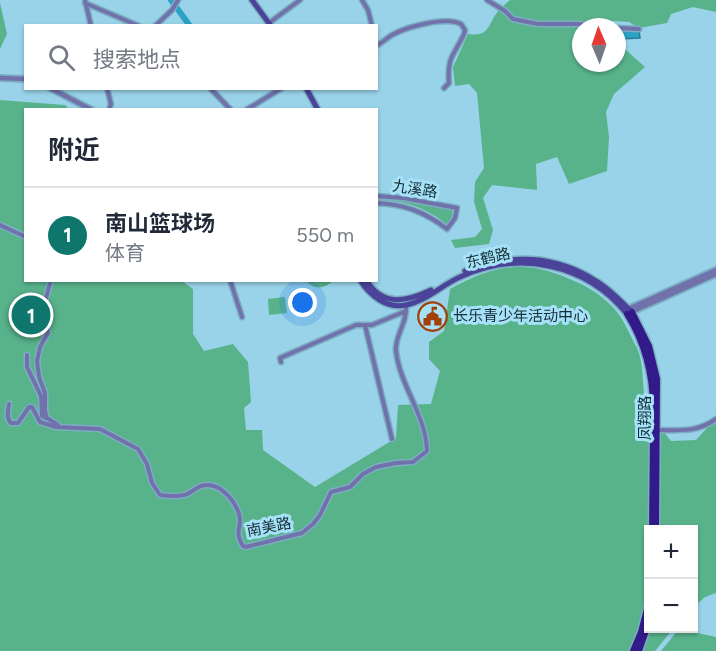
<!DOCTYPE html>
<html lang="zh">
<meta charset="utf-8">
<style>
body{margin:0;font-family:Figtree,"Noto Sans SC",sans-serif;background:#f2f2f3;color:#1f2937}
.controls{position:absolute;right:18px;bottom:18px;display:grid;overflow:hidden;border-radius:0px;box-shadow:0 2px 4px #0004}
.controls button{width:54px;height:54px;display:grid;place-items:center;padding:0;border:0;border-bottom:2px solid #e0e1e3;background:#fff;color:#1f2937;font:30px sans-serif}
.compass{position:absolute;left:572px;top:18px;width:54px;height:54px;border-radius:50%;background:#fff;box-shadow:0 2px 4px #0004;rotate:358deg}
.you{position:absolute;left:303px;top:303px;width:21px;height:21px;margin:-15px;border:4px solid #fff;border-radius:50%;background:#1a73e8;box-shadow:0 0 0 9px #1a73e833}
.badge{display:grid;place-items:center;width:39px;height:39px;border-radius:50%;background:#0f766e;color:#fff;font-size:20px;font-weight:700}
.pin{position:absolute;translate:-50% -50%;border:3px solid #fff;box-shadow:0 2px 6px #0006}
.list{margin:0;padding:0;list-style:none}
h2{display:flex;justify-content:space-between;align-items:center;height:78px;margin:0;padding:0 24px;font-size:26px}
h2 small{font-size:20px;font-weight:400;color:#747a83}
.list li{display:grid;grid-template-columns:39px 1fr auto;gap:18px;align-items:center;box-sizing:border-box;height:96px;padding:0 24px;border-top:2px solid #e0e1e3}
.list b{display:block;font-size:22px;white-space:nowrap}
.list p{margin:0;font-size:20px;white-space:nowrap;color:#747a83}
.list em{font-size:20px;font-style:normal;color:#747a83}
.icon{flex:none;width:33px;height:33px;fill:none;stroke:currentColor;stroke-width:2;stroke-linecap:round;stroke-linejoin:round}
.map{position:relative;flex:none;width:716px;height:651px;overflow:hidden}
.search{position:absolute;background:#fff;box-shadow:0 2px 4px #0004;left:24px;top:24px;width:354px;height:66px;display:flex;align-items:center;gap:15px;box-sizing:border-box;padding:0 21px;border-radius:0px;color:#747a83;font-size:22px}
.panel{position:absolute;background:#fff;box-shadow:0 2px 4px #0004;left:24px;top:108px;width:354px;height:174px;border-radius:0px}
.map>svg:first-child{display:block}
</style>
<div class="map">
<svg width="716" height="651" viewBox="0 0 716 651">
<rect width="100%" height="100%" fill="#99d3e9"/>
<path fill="#58b38b" d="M510,0h206v12l-23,-5 -22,7 -4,9 -28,5 -10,-6 -33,-2 5,7h-20v36h36v-21l28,25 -31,27 -8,18 3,25 -2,34 -38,13 -12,-27 -21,7 1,26 -45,-5 -9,13 10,32 -4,14 -34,4 -4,-8 24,-3 7,-8 -8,-27 1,-20 9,-14 -7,-75 -8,-9 -14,2 -2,-19 15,-33c23,3 19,-10 31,-24 3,-4 8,-7 11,-10z
M0,3l7,31 -7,15z
M0,100l65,5 4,4 -43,1v170l156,1 11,8v45l11,17 29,-7 15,18 3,40 -7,6 2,22h16l1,20 52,37 81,-49 2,-33 33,-1 9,-33 -11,-12v-17l15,-11 6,-42c46,-25 74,-30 122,-9 17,7 33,17 45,32 8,10 14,25 20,36 8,18 4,41 10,59 3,12 17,24 24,34l25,-1 20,-22v175l-11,4 -11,10v-77h-46v98l25,1 -18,22h-655z
M377,199l22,1 54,10 -2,10 -4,5c-20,-18 -44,-24 -70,-26z
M306,281h27c-9,8 -19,9 -27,0z
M285,297l2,16 -18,2 -1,-16z
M679,629l37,8v14h-55z"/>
<path fill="#2ba1c4" stroke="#247e99" stroke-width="1.5" d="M639,30l1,8 -21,1v-8z"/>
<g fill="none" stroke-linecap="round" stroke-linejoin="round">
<path stroke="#2ba1c4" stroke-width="6" d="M171,0l19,26"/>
<defs>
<path id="minor" d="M85,0l6,26
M362,0l6,10 4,16
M487,0l18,11 8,8 25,5h41l23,3
M85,3l54,23
M269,23l31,-23
M155,26l17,-16 6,-10
M617,28l22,1
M376,46c6,-3 11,-8 16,-11 14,-8 54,-19 69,-11l4,6 -1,4c-10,22 -17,22 -15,49l-5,5
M107,88l4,16 -2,6
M210,88l21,22
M246,110l36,-22
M376,196l27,2 54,10 -2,10 -8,11c-22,-17 -43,-25 -71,-26
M0,225l26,12
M51,280l-8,29 5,24 -8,14 -3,14 2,16 6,16v18l2,7 11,7
M230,280l12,37
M365,325l27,114
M27,355v12l14,29 1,20 4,2
M281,362l-1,-4 76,-33h16l34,-14
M9,404c-1,7 -3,14 2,19h7l11,-16h3l8,15 16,5 44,2 38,20 9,15 5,19 8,12c8,1 17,2 24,0 6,-1 11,-7 17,-9 18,-5 33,13 38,28 4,14 -6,16 4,32l3,1 56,-14 11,-9 7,-9 11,-23 19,-5 13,-13 13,-7 20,-4 17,-1 14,-11c-1,-36 -27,-65 -31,-100 -2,-14 12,-29 10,-46
M657,430c23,0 39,3 59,-11"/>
<path id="tertiary" d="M0,78l26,1
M50,88l42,22
M628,309l88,-39
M629,313l87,-39"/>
<path id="secondary" d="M252,0l19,26
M306,88l12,22
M465,271c44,-18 91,-16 131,10 14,8 24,20 36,31
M360,280c10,16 27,29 46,25 20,-4 36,-20 54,-28 59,-27 126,-14 167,37
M366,280c17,27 40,22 65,10"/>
<path id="primary" d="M632,312l17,34 8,33 -1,151
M627,314c18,29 26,60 26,94
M652,530l1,-97
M633,651l8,-19 7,-27
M639,651l9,-26"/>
</defs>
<use href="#minor" stroke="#7caec2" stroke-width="7"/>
<use href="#tertiary" stroke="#7caec2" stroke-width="8"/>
<use href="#secondary" stroke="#7caec2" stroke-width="8"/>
<use href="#primary" stroke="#7caec2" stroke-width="9"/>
<use href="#minor" stroke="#7171ac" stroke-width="4"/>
<use href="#tertiary" stroke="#7171ac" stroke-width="4.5"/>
<use href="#secondary" stroke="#4a4399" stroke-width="5"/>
<use href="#primary" stroke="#331a8a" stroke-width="6"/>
</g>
<defs>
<symbol id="civic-ring" viewBox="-11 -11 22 22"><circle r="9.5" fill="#a5e1f7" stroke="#a33f07" stroke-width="1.5"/><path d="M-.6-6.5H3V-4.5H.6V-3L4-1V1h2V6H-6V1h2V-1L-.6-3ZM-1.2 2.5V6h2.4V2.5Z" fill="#a33f07"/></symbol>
</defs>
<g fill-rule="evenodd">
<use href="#civic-ring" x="416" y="300" width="33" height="33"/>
</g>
<g text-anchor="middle" stroke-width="6" stroke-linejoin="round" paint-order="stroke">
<g font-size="15" fill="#152d36" stroke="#a5e1f7">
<text transform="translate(415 189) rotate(9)" y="5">九溪路</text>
<text transform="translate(488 258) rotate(-13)" y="5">东鹤路</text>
<text transform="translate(645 418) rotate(-90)" y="5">凤翔路</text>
<text transform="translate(269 527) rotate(-11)" y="5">南美路</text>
</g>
<g font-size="15" fill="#152d36" stroke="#a5e1f7" text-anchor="start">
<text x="453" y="321">长乐青少年活动中心</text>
</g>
</g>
</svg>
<div class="controls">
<button>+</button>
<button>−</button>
</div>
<svg class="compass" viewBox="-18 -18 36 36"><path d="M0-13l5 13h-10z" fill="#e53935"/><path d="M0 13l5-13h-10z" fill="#747a83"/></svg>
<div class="you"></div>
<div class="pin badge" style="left:31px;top:315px">1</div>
<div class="search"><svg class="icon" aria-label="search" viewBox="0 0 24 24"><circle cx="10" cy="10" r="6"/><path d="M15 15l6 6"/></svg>搜索地点</div>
<section class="panel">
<h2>附近<small></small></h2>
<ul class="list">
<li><span class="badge">1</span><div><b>南山篮球场</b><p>体育</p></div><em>550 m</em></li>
</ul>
</section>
</div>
